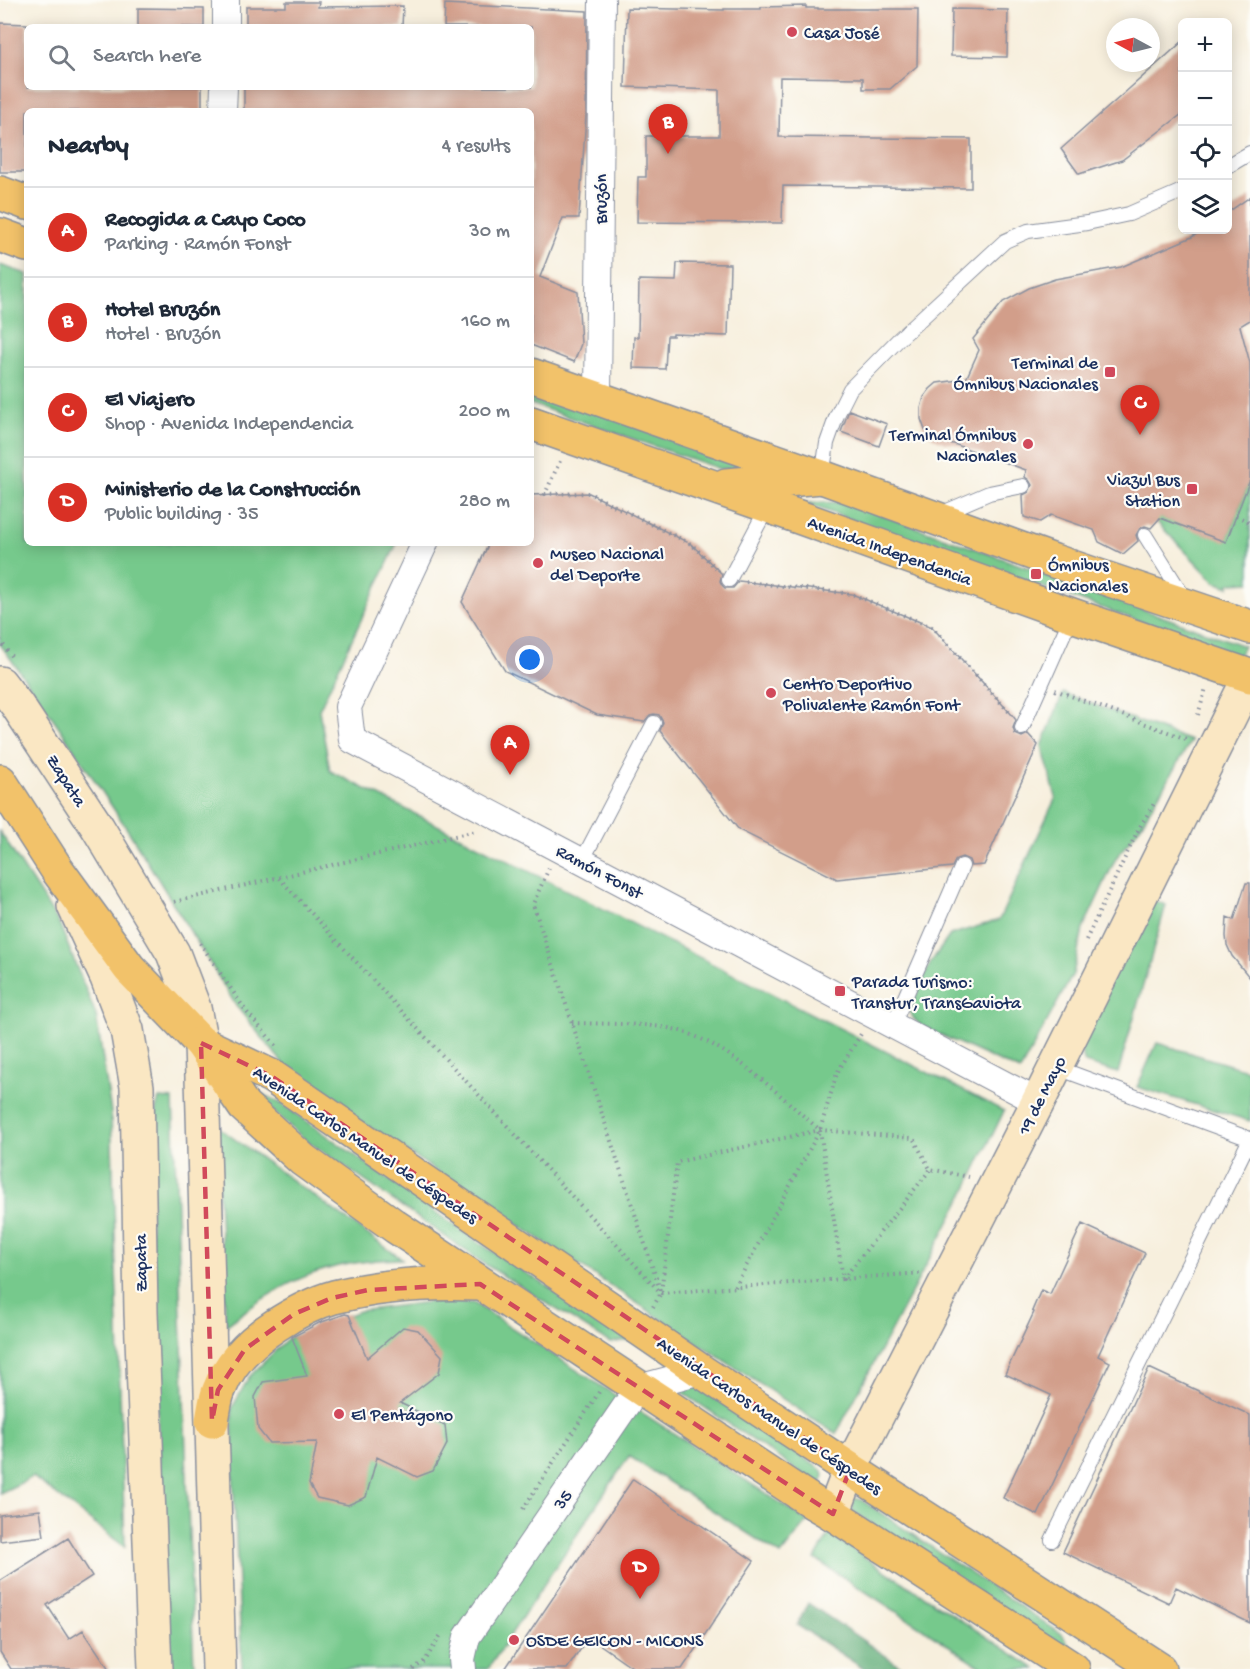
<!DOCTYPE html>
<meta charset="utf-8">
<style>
body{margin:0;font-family:"Gochi Hand",sans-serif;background:#f6f6f7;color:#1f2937}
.controls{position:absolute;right:18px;top:18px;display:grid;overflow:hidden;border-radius:9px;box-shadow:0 3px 15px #0003}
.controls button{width:54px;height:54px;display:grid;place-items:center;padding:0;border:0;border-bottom:2px solid #e0e1e3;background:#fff;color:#1f2937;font:30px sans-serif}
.compass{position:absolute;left:1106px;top:18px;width:54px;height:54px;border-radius:50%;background:#fff;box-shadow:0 3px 15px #0003;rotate:277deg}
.you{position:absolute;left:530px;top:660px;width:21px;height:21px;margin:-15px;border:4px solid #fff;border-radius:50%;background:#1a73e8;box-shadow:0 0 0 9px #1a73e833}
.badge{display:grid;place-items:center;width:39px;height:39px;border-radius:50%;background:#d93025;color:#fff;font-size:20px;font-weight:700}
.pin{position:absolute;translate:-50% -50px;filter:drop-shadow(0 2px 3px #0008)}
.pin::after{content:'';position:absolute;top:32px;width:21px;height:18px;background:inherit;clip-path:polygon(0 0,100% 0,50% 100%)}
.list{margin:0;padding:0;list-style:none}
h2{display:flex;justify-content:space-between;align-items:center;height:78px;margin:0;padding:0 24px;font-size:26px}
h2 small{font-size:20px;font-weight:400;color:#747a83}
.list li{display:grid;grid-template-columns:39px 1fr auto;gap:18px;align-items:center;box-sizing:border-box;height:90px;padding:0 24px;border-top:2px solid #e0e1e3}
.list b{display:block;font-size:22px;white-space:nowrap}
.list p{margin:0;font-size:20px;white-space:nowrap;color:#747a83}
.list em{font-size:20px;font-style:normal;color:#747a83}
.icon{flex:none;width:33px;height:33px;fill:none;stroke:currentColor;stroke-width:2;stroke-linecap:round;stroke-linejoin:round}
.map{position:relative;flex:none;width:1250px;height:1669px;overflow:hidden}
.search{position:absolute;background:#fff;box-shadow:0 3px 15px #0003;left:24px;top:24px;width:510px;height:66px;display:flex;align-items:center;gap:15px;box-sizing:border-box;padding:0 21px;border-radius:9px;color:#747a83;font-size:22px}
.panel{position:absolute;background:#fff;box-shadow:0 3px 15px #0003;left:24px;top:108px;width:510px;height:438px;border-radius:9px}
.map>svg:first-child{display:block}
</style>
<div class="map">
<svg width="1250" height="1669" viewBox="0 0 1250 1669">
<rect width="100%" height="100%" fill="#fdfcf7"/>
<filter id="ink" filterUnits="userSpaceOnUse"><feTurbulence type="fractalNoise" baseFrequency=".0167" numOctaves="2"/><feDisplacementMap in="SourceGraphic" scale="12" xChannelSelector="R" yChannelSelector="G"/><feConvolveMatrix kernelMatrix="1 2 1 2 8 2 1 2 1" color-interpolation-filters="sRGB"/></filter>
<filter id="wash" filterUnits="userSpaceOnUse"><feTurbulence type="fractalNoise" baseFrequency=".008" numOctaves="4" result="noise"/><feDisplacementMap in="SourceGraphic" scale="24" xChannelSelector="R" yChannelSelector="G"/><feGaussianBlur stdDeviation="1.35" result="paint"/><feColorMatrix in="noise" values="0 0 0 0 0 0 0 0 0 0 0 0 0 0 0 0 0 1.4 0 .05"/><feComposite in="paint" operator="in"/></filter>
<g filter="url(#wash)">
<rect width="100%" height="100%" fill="#f7efdd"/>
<path fill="#76c98c" stroke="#487c75" stroke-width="1.5" d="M0,265l27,9v269h370l-78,167 11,61 674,340 -38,79 -130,244 -541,-356 -58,-71 -108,-175 -72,-108 -57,-80z
M531,389l229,80h-40l-189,-65z
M1250,480v102l-21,1v4l-14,-5 -67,-69 78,28z
M846,502l398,144 -5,10 -435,-153z
M1063,693l128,48 -52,87 -23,30 -33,71 -10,45 -53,97 -97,-44 -9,-8 -5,-9 22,-48 19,-27 49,-15 57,-123 -14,-51z
M0,832l59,91 37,92 15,97 14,435 -92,-70 -33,16z
M1150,899l16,6 -48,168 -33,-10 -7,-20z
M1157,1043l93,28v50l-113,-34z
M244,1085l38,19 200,141 150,95 -22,3 -122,-77 -185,-128z
M159,1098l14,1 21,570h-27l-19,-530z
M215,1125l187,134c-73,1 -120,21 -176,67z
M437,1301l37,2 334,218 -27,34 -152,-99 -141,213h-246l-9,-196 -1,-65 17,-31 38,-38 72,-28z
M700,1387l123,84 1,5 -3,7h-5l-137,-93z
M854,1498l7,2 202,135 11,21 -222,-145z
M829,1534l207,135h-51l-170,-110z"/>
<path fill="#60ad78" stroke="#3e6e6b" stroke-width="1.5" d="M808,1603l97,66h-41l-67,-44z"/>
<g id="blocks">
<path fill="#d29e8a" d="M286,2h33l-1,5 85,-1 -1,21h-156v-20h40z
M445,4l142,7 -1,104 -7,103h-16l-23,59 38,15 3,52 -7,18 -43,-17v-234h-287v-24h287v-60h-87z
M806,6v2h12v1h100l-1,57 -27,23h-27v-11l-83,-1 -1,60 192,2v49l-188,-2 -1,37 -145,-1 1,-45h8v-41h73v-46l-94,-3 2,-79 97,2v-1h37v-2z
M138,8l66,1v18h-66z
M952,9l56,1 -1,47 -56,-1z
M0,23l27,1v63h175v24h-175v61h-27z
M1182,42v72l-60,46 -43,14 -18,-25z
M1250,197v123l-10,6 10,37v117l-24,62 -66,-24 -9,10 -6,-2 -5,2 -4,7 2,6 -15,13 -24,-12 -5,-12 -43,-15 -11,7 -16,-5 -1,-22 6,-3 3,-7 -3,-5 -4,-3 1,-7 -72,-26 -9,-1 -11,-5 -9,-8 -4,-11v-11l3,-11 6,-8 7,-6 29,-4 13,-29 -6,-11 30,-37 26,-14 26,-9 66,-12 71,-30 11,-7h24v-17z
M677,263l53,1 -2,72 -55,-2v2h-6l-2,33 -32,-1 1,-31h4l1,-57 37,1z
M849,410l38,14 -8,22 -38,-14z
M589,493l102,51 31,30 -2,7 2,4 3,3h8l6,-7 113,13 80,33 81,89 3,4 -3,8 2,6 7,3 6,-3 10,11 -54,120 -13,1 -2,-6 -7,-3 -6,2 -4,8 -115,12 -98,-49 -79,-99 3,-9 -4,-7 -5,-1 -4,1 -6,7 -47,-7 -92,-44 -43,-69 27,-59h42v-48z
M1246,883h4v95l-18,-22 -5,-11 -1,-9 1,-19 7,3z
M1082,1224l63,29 -47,103 12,6 -72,153 -35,-17 48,-103 -46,-21 29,-62 -2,-1 9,-21 9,4z
M345,1314l4,1 18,43 36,-31 15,3 24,26 -3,17 -39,30 45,22 2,19 -14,27 -16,6 -40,-20 -11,40 -18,8 -31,-7 -8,-14 8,-42 -48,1 -11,-14 -3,-32 8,-15 44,-6 -15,-39 27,-14z
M1149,1368l101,47v208l-74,-36 -7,16 -106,-51z
M633,1479l121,82 -72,108h-47l-46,-32 -22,32h-62z
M40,1510l4,26 -44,5v-26z
M68,1538l24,38 -45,29 22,34 14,-9 26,39h-98l-11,-17v-71z"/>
</g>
</g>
<g filter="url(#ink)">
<use href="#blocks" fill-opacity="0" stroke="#898f9e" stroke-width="1.5"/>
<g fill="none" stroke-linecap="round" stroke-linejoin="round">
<defs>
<path id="lane" d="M1228,166l22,-13
M822,477l5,-34 10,-28 13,-26 49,-50 106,-98 23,-10 59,-8 42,-9 53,-23
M938,515l51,-22 34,-7
M1145,535l40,64
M729,580l39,-74
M1022,728l50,-113
M582,861l72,-138
M893,1025l69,-159
M1055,1067l195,72
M1052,1540l198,-401"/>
<path id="street" d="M226,27v-27
M223,111l1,-24
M598,397l4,-397
M425,543l-77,164 4,33 686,362
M463,1669l-1,-10 5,-22 171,-249 63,-17"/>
<path id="secondary" d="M0,683l17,22 81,123 75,125 21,55 7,35 18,626
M74,906l33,72 20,52 10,57 4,226 14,356
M833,1514l17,-45 188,-367 212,-426"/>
<path id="primary" d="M0,193l27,10
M531,375l291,102 232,84 196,66
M0,781l58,90 71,97 72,75 43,63 59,54 93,67 418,276 19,11 240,155
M212,1421c2,-10 3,-22 7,-31 11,-29 32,-49 57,-65 17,-11 37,-22 58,-28 47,-12 97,-15 146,-13"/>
<path id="highway" d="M0,235l27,10
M531,423l237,83 304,109 178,61
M726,485l96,-8
M201,1043l70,33 430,295 149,98 309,200"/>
</defs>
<use href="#lane" stroke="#898f9e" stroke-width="16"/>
<use href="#street" stroke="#898f9e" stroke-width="28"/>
<use href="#secondary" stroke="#898f9e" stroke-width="36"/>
<use href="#primary" stroke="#898f9e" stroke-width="36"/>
<use href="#highway" stroke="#898f9e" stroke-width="36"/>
<path stroke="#898f9e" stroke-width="4" stroke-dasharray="1.5 4.5" stroke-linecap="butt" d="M560,461l-15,33 44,-1 102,51 25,24
M1236,516l14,6
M746,582l106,12 80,33 79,87
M0,640l13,19
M1055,690l134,50
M1198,715l8,-27
M549,868l-16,36 127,386
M279,878l382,415 260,-20
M174,902l302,-71
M1086,940l53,-112 16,-26
M200,943l46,68 32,37
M572,1023c31,1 72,0 101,6 54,12 105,66 147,101l23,149 87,-109
M735,1287l85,-157 17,-57 24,-39
M653,1307l8,-14 16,-131 143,-32 93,8 17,31 39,8
M523,1509l76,-117
M413,1669l12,-8 17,-28"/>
<use href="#lane" stroke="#fff" stroke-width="14"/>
<use href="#street" stroke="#fff" stroke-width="26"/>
<use href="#secondary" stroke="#fae7c3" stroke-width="33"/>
<use href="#primary" stroke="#f2c26a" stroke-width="33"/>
<use href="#highway" stroke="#f2c26a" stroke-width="33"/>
</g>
</g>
<path fill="none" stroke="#d1495b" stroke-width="4.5" stroke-dasharray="12 8" stroke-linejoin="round" d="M201,1043l70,33 579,393 -17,45 -353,-230 -112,6 -36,8 -38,16 -49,35 -27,41 -6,31z"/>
<g fill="#d1495b" stroke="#fdfcf7" stroke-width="2">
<circle cx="792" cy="32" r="6"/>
<rect x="1104" y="366" width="12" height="12" rx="3"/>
<circle cx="1028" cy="444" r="6"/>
<rect x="1186" y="483" width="12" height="12" rx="3"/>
<circle cx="538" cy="563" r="6"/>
<rect x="1030" y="568" width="12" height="12" rx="3"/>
<circle cx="771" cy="693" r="6"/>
<rect x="834" y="985" width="12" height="12" rx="3"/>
<circle cx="339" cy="1414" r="6"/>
<circle cx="514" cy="1640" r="6"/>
</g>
<g text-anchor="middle" stroke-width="4.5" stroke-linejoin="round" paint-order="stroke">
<g font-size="18" fill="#1b2f5e" stroke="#fdfcf7" text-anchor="start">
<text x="804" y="38">Casa José</text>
<text x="1098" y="368" text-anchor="end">Terminal de<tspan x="1098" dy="21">Ómnibus Nacionales</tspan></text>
<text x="1016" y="440" text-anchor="end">Terminal Ómnibus<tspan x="1016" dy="21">Nacionales</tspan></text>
<text x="1180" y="485" text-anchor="end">Viazul Bus<tspan x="1180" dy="21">Station</tspan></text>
<text x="550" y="559">Museo Nacional<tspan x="550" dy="21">del Deporte</tspan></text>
<text x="1048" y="570">Ómnibus<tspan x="1048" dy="21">Nacionales</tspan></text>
<text x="783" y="689">Centro Deportivo<tspan x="783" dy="21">Polivalente Ramón Font</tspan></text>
<text x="852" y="987">Parada Turismo:<tspan x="852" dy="21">Transtur, TransGaviota</tspan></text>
<text x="351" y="1420">El Pentágono</text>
<text x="526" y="1646">OSDE GEICON - MICONS</text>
</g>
<g font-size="18" fill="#1b2f5e" stroke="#fdfcf7">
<text transform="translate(600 199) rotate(-90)" y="6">Bruzón</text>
<text transform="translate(890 550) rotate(20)" y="6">Avenida Independencia</text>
<text transform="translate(67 780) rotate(57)" y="6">Zapata</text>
<text transform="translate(600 871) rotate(28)" y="6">Ramón Fonst</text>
<text transform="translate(1041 1095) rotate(-63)" y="6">19 de Mayo</text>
<text transform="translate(366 1144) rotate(34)" y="6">Avenida Carlos Manuel de Céspedes</text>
<text transform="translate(140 1263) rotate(-91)" y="6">Zapata</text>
<text transform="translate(770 1415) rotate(34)" y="6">Avenida Carlos Manuel de Céspedes</text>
<text transform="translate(562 1499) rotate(-55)" y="6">35</text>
</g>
</g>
</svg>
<div class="controls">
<button>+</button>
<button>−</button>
<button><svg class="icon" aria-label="locate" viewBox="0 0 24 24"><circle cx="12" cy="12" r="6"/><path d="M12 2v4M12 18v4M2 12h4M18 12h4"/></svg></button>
<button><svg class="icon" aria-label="layers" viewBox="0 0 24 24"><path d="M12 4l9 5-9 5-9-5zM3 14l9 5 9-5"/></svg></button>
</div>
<svg class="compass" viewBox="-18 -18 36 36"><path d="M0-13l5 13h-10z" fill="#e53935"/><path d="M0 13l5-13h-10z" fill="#747a83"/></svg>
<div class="you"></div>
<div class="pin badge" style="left:510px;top:775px">A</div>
<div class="pin badge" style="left:668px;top:154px">B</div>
<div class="pin badge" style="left:1140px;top:435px">C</div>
<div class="pin badge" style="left:640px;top:1599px">D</div>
<div class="search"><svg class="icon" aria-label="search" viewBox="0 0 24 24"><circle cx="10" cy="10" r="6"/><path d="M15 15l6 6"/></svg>Search here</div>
<section class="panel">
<h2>Nearby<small>4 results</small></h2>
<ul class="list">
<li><span class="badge">A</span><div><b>Recogida a Cayo Coco</b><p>Parking · Ramón Fonst</p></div><em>30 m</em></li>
<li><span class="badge">B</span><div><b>Hotel Bruzón</b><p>Hotel · Bruzón</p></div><em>160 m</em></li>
<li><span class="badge">C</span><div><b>El Viajero</b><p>Shop · Avenida Independencia</p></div><em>200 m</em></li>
<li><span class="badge">D</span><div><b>Ministerio de la Construcción</b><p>Public building · 35</p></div><em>280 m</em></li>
</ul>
</section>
</div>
